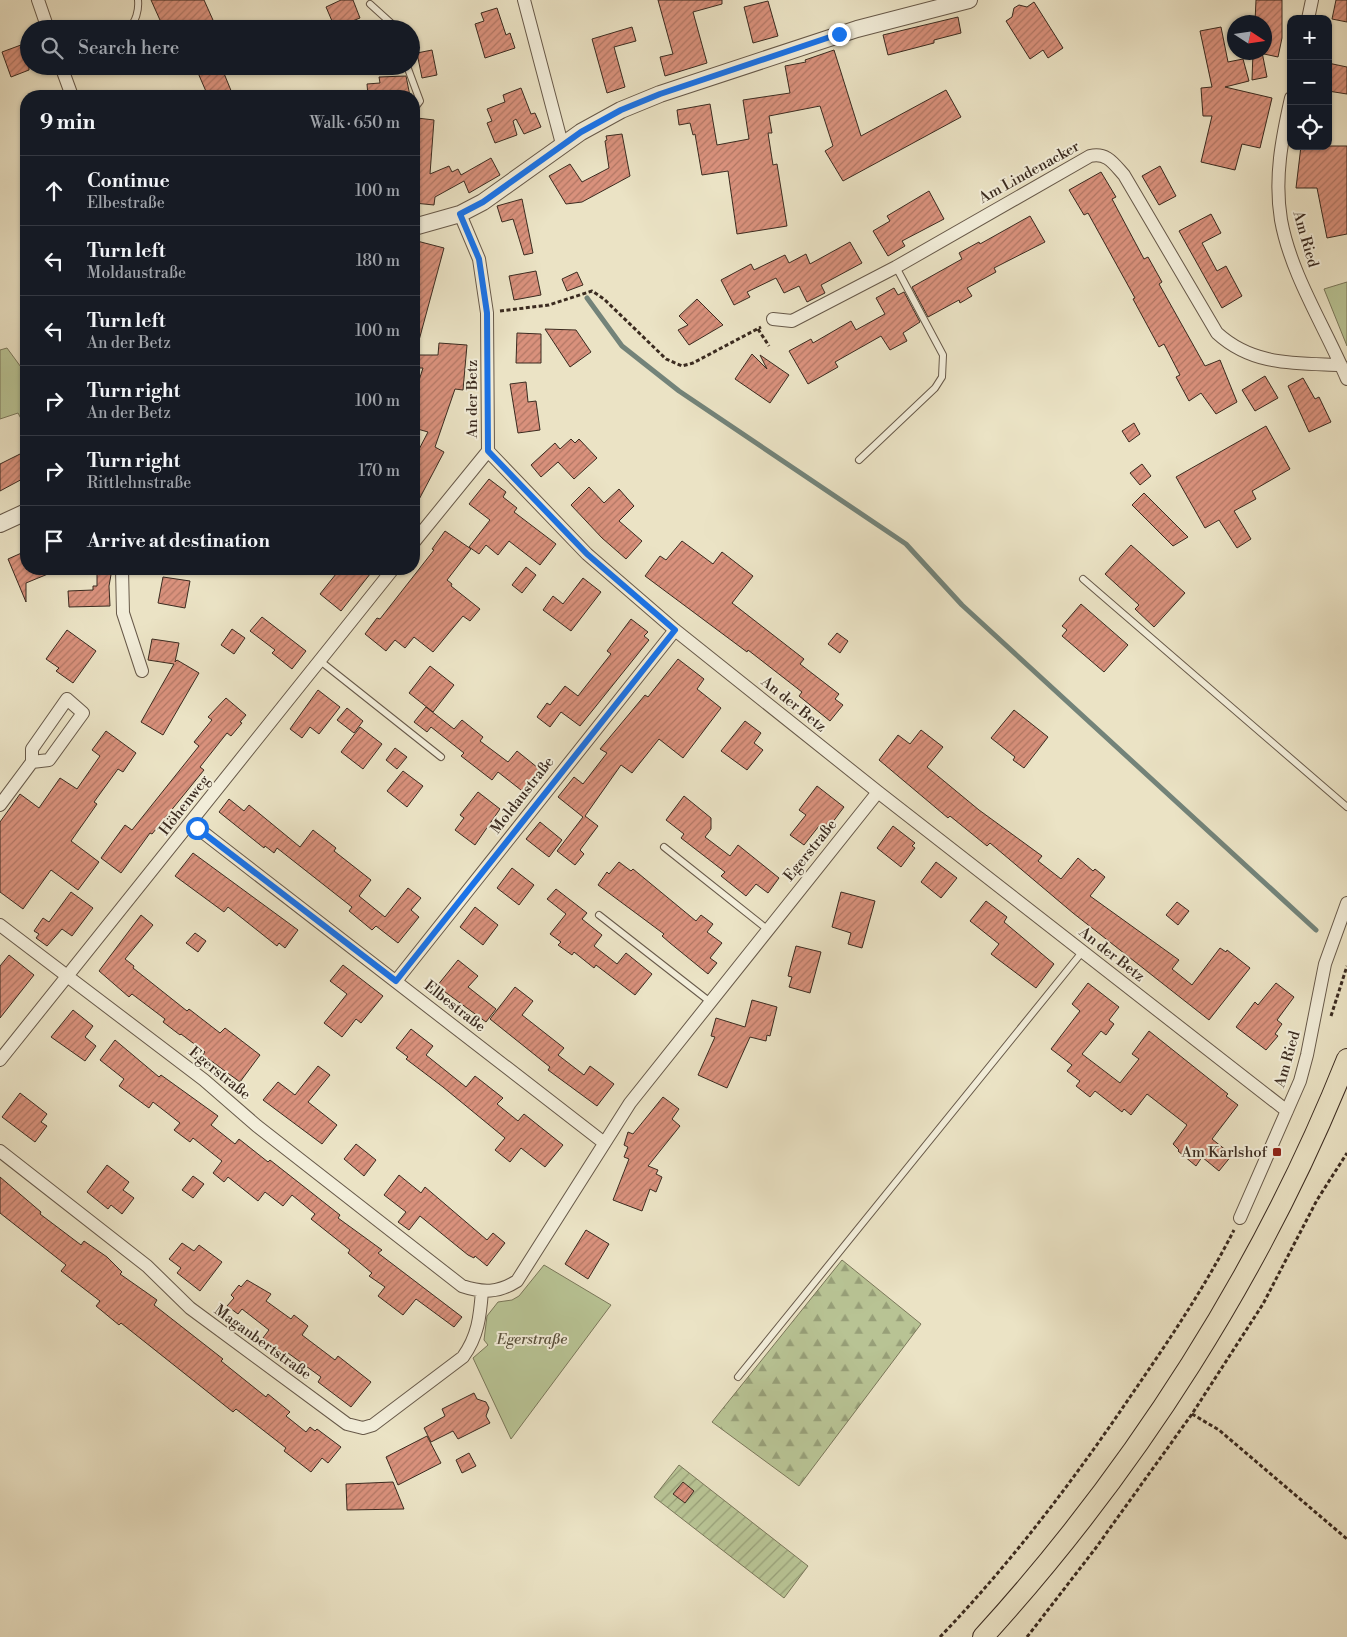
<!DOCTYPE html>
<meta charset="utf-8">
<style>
body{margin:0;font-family:"Libre Bodoni",serif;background:#242831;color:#f1f3f6}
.controls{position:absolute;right:15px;top:15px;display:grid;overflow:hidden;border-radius:10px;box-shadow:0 1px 4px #0004}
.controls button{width:45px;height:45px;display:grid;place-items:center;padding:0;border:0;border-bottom:1px solid #363941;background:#171b24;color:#f1f3f6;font:25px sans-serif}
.compass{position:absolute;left:1227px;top:15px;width:45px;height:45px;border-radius:50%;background:#171b24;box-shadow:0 1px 4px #0004;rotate:102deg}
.stop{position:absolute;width:15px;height:15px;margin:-11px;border:4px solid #1a73e8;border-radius:50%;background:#fff}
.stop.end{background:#1a73e8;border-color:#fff;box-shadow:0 1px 5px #0008}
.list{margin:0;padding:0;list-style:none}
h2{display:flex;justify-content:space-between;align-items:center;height:65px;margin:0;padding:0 20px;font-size:21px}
h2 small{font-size:16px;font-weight:400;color:#9ea1a6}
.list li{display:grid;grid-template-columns:32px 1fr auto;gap:15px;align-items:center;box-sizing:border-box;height:70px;padding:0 20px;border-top:1px solid #363941}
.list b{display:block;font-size:19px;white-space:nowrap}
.list p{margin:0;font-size:16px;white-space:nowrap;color:#9ea1a6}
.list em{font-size:16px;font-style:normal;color:#9ea1a6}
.icon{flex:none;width:28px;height:28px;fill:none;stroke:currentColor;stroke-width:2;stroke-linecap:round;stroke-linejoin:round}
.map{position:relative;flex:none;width:1347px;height:1637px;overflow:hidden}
.search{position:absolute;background:#171b24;box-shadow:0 1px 4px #0004;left:20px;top:20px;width:400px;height:55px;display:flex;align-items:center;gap:12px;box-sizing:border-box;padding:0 18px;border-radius:28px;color:#9ea1a6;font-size:19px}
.panel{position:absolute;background:#171b24;box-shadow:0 1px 4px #0004;left:20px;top:90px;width:400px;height:485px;border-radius:20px}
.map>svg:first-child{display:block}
</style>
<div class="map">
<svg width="1347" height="1637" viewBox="0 0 1347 1637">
<defs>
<pattern id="forest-firs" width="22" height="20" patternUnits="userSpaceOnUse" patternTransform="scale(1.25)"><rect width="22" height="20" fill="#b8c394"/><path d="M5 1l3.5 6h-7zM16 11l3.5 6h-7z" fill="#979f78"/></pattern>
<pattern id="garden-furrows" width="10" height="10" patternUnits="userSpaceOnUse" patternTransform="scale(1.25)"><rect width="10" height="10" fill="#b8c394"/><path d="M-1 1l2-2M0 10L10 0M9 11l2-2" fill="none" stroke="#979f78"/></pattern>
<pattern id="building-hatch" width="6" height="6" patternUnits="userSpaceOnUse" patternTransform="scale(1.25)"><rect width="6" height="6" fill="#d9917c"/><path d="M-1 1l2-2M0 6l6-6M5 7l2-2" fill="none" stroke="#b17765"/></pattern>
</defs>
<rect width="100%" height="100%" fill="#ebe3c5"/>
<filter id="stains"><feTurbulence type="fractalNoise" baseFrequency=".004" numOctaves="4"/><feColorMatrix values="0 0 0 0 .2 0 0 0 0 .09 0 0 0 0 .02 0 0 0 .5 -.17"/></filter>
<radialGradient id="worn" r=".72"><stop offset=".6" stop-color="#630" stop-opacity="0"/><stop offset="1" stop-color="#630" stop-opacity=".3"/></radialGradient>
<path fill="#b8c394" stroke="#7a775a" d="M1347,282v64l-23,-57z
M7,348l19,26v54l-8,-15 -18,6v-69z
M544,1265l67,40 -100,134 -38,-81 15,-13 -4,-5 3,-24 11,-14 14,-2 7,-4z"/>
<path fill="url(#forest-firs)" stroke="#7a775a" d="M842,1260l79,64 -122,162 -87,-64z"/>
<path fill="url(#garden-furrows)" stroke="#7a775a" d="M679,1465l129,101 -24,32 -130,-101z"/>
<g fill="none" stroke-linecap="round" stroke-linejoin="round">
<path stroke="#738379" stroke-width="5" d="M587,298l35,48 57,45 227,153 56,61 354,325"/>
</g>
<path fill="url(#building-hatch)" stroke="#3b2b20" d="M151,0h53l13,29h-53z
M341,0h12l7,18 -25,10 -9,-21z
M658,0h64v4l-29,8 14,51 -42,13 -5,-19 13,-3z
M1256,0h26v38l-4,19 -14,-3v-32h-9z
M1336,0h11v22l-15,-3z
M768,1l10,35 -25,7 -9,-36z
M1034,2l29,46 -15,10 -5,-8 -13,9 -24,-38 6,-4 2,-9 5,-3 8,2z
M497,8l9,27 4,-2 5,15 -30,10 -10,-34 9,-3 -3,-8z
M958,17l3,16 -27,7v3l-46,12 -5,-20z
M632,27l4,14 -22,6 11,40 -18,6 -15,-54z
M1221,27l7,35 15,-3 6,22 -24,6 47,11 -12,50 -18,-4 -7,26 -34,-8 11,-46h-9l-2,-28 11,-1 -12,-56z
M29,42v28l-18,7 -9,-25z
M432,50l5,25 -15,3 -5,-25z
M834,50l27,86 85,-46 15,27 -118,64 -18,-30 8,-5 -13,-40 -51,10 3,17h-4l5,32 4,-1 10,62 -50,8 -9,-63 -26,4 -7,-41 -2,1 -3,-12 -11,2 -2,-15 33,-6 7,41 32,-6 -6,-39 47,-7 -5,-27 21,-4 -1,-2z
M1253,52h9l5,25 -15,3z
M1328,63l19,4v27l-19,-3z
M195,66h26l11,27 -8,3h-16z
M406,76l4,20h-42l-1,-12 13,-1 -1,-6z
M521,88l10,26 4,-1 6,14 -17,7 -8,-15 -3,2 4,14 -22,8 -8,-20 5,-2 -5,-12 18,-7 -2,-7z
M417,118l17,2 -4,54 19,-8 3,6 6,-3 3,6 30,-17 9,17 -31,18 -5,-12 -29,16 -1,8 -20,-2v-48z
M622,134l8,42 -48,26 -16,2 -17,-28 21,-12 12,18 27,-14 -4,-27 2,-1 -1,-4z
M1301,146h46v88l-20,4 -10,-50h-21z
M1160,166l16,30 -17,9 -17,-29z
M1101,172l15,25 -4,2 32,60 4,-2 14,25 -3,2 46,82 15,-6 17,42 -21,12 -15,-21 -12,8 -13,-24 4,-2 -16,-31 -5,3 -26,-48 2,-1 -47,-85 -4,2 -15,-25z
M929,191l15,28 -42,22 3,5 -17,10 -15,-25 17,-10 -3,-5z
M522,199l11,54 -9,2 -11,-36 -11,3 -5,-16z
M1211,214l10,19 -19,10 15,28 9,-5 16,30 -20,12 -43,-77z
M1030,216l15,26 -51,26 2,4 -29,16 5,8 -12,7 -1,-3 -31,17 -16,-30 50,-28 -3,-6 20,-11 1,2z
M417,241l27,7 -26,96 -4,-1v-91z
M850,242l12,21 -41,22 4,8 -18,9 -8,-16 -15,7 -8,-15 -29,14 3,5 -16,8 -13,-25 30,-16 3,6 31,-15 4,8 17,-9 4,10z
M536,271l5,24 -27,5 -5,-24z
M577,272l6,13 -16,6 -5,-12z
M894,288l4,7 6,-3 16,30 -17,11 4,8 -17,9 -9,-14 -46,26 3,5 -30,17 -19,-33 22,-12 2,4 38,-22 5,9 29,-16 -9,-16z
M697,299l26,26 -34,20 -11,-15 10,-5 -9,-9z
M545,329l31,1 15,22 -21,15z
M517,333l24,1v29h-25z
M439,343l28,2 -4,45 -8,-1 -20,58 9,5 -30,57v-50l14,-27 -14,-4v-32l9,-28h-9v-13h24z
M752,354l15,15 -7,-14 29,20 -19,28 -35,-24z
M1265,376l13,22 -23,13 -13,-21z
M1303,378l12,21 4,-2 12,25 -22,10 -21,-46z
M526,382l2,20 8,-1 4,29 -22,3 -8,-49z
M1134,423l6,11 -11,8 -7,-11z
M1266,426l24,43 -38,22 4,8 -22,12 17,28 -14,9 -18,-28 -14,8 -29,-51z
M571,439l4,4 4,-4 18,19 -23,21 -16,-17 -17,15 -10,-12 24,-22 5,6z
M26,451v26l-26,14v-27z
M1142,464l9,12 -11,9 -10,-12z
M489,479l17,13 -3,5 14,11 -3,4 42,32 -16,21 -31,-24 -11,14 -12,-10 -7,9 -10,-7 21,-27 -21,-16z
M589,487l15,16 15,-14 15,17 -15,15 23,20 -16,18 -24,-21 -31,-33z
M1144,493l44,44 -15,9 -41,-41z
M445,531l26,18 -24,31 5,4 -1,2 29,23 -10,12 -7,-5 -30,36 -19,-15 -9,11 -10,-8 -9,11 -21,-17 12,-16 3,1 54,-69 -2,-1z
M682,541l31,23 9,-12 31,24 -21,27 72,56 -4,5 39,30 -4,5 8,6 -13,16 -31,-25 3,-4 -54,-42 -1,2 -102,-76 15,-20 6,4z
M1131,545l54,48 -31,34 -19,-18 4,-4 -34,-31z
M26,551v18h34l-34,14v19l-18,-43z
M526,567l10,8 -14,18 -10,-8z
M97,569h15l-3,17 1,20 -41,1 -1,-16 25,-1v-4h4z
M340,569h34l-33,42 -21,-17z
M163,577l27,4 -5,27 -27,-5z
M583,578l18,14 -30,39 -28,-21 10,-14 10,8z
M1081,604l47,41 -24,27 -42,-36 5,-6 -5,-4z
M262,617l44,34 -14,18 -20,-16 3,-3 -25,-19z
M631,619l17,13 -4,4 5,4 -69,86 -19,-14 -11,15 -13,-10 10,-14 3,2 15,-19 13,10 33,-42 -4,-3z
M232,629l13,9 -11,16 -13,-9z
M67,630l29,21 -23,32 -17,-12 3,-3 -13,-9z
M837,633l11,8 -8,12 -12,-9z
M152,639l27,4 -4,19 2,-2 22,13 -36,62 -22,-13 33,-58 -26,-4z
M678,659l26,20 -7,10 24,19 -38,50 -24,-19 -27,34 -11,-8 -36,51 13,10 -18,24 4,4 -9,11 -18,-14 26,-34 -25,-20 16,-20 9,7 24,-31 -7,-4 45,-54 3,2z
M430,666l24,19 -21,27 -24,-19z
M318,690l22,17 -21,27 -9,-7 -8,11 -12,-9z
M226,698l20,17 -6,7 2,1 -11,13 -4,-3 -27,34 4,3 -52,64 -2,-1 -29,40 -20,-15 24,-33 7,5 67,-84 -5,-4 18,-22 -4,-3z
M426,707l28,22 8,-9 21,17 -3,4 28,21 9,-11 26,21 -17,22 -28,-22 -6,8 -31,-24 3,-3 -33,-26 -4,5 -13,-10z
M347,708l16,13 -9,12 -17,-13z
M1014,710l34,27 -24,31 -11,-8 2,-3 -24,-19z
M745,721l16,12 -7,10 9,7 -16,20 -26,-19z
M360,727l22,17 -19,25 -22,-17z
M921,730l22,17 -16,20 52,43 63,46 -4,5 23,18 17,-21 15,13 2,-2 10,8 -15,19 89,64 -7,9 20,16 28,-37 6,4 1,-2 23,18 -41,52 -136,-107 -83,-70 -3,3 -37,-30 -2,2 -69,-58 19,-25 12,9z
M106,731l30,22 -13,19 -5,-3 -24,33 3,2 -26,37 28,21 -21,28 -27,-20 -28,39 -23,-17v-70l20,-28 19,14 21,-30 17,11 23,-33 -8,-6z
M395,748l12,9 -10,12 -11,-9z
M403,771l20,15 -16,21 -20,-16z
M817,786l27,21 -18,24 -7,-5 -15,19 -14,-10 16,-20 -7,-5z
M478,792l22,17 -25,36 -20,-15 9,-12 -4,-3z
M684,796l27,22v11l-6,8 25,19 8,-11 41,33 -11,15 -12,-9 -10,12 -25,-20 4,-4 -44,-34 3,-4 -18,-14z
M229,799l15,12 5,-6 51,42 13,-17 23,18 -2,3 37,29 -12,16 26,21 23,-29 13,10 -10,12 8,7 -21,26 -22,-17 -4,4 -23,-19 3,-4 -75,-59 -3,5 -9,-7 -1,2 -45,-36z
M540,822l22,18 -13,17 -23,-18z
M893,826l22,17 -3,3 3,2 -14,19 -24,-19z
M193,853l105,77 -13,18 -6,-5 -2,3 -49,-39 -4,5 -49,-36z
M619,862l12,9 2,-2 63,52 5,-6 12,9 -6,8 15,11 -12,15 7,5 -9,11 -38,-31 -8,-7 2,-2 -66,-49 9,-13 2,2z
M936,862l21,16 -16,20 -20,-16z
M512,868l22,17 -15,20 -22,-17z
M556,889l31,24 -5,6 20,16 -8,11 23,18 9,-11 26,21 -17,21 -39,-30 -2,3 -20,-16 -2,3 -14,-10 3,-3 -11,-8 16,-20 -19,-15z
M71,892l22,16 -21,28 -10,-7 -15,17 -11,-8 3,-4 -5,-3 9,-13 6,4z
M841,892l34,9 -13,47 -14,-4 3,-11 -19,-6z
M986,901l21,16 -3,5 50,42 -18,24 -45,-34 8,-10 -29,-23z
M1177,902l12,9 -11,14 -12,-10z
M475,907l23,18 -15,20 -23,-18z
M141,915l12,10 -28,34 9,7 -1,2 44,35 10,8 2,-2 31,24 5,-5 35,27 -20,27 -37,-27 2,-3 -24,-18 -1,1 -17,-13 2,-3 -33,-25 -3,3 -30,-26z
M195,933l11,8 -8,11 -12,-9z
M796,946l25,6 -11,41 -21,-6 3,-10 -4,-1z
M9,955l25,20 -34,43v-52z
M458,960l20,16 -10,11 28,22 -10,13 -49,-36z
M343,965l40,31 -22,27 -5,-4 -14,18 -18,-14 23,-29 -17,-13z
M1088,983l31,24 -10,13 5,4 -8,11 -5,-4 -19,23 38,29 19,-24 -7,-5 17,-23 79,63 -2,2 12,9 -26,34 20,16 -13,16 -17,-14 -6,9 -18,-15 1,-1 -6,-6 14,-19 -40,-31 -16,21 -7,-6 -2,3 -27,-21 -5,6 -14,-11 4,-5 -13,-10 5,-6 -21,-16 29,-38 -8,-7z
M1276,983l18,14 -17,23 5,4 -7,10 3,2 -12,14 -30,-23 19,-25 3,3z
M515,987l18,14 -11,14 42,33 -6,7 26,20 6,-9 24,18 -17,22 -49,-36 2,-3 -60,-48z
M752,1000l25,7 -7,29 -3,-1 -1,6 -16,-4 -23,51 -29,-13 17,-38 -4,-1 5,-18 29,9z
M73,1010l20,16 -8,11 11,9 -11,15 -34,-24z
M411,1029l22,17 -7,9 40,32 9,-11 28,22 -6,6 21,17 6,-7 39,31 -18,22 -24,-19 -11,14 -15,-12 10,-12 -62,-51 -37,-28 2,-2 -12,-9z
M115,1040l44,37 2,-2 57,41 -7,9 24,19 4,-5 29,23 2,-2 70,55 -2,3 44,32 -4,3 84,64 -8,10 -38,-28 -13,16 -25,-19 7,-9 -16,-11 3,-3 -24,-20 2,-3 -39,-31 4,-5 -23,-19 -9,11 -18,-14 -7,9 -30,-24 -4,5 -11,-9 9,-12 -29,-23 -3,4 -16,-12 6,-7 -27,-21 -4,6 -30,-22 5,-7 -24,-19z
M318,1066l12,9 -22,27 29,23 -15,19 -59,-44 15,-18 17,13z
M20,1093l27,21 -6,8 6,4 -12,16 -33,-25z
M663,1097l16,12 -7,10 8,7 -32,40 10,4 -2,4 6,3 -6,15 -6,-3 -8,22 -29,-11 16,-41 -5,-2 4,-10 -4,-2 4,-13 5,2z
M356,1144l20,16 -12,16 -20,-17z
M107,1165l22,17 -6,8 11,8 -12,16 -11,-9 -3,4 -21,-17z
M399,1175l22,18 4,-6 62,53 6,-7 12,10 -18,23 -12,-10 -1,2 -6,-3 -48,-39 -11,14 -11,-8 8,-10 -22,-17z
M193,1176l11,8 -11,14 -11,-8z
M0,1177l41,35 -1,2 41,31 3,-4 23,16 15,15 -2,2 37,26 -3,5 69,54 -2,2 45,36 2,-3 22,18 -4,4 20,16 4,-5 5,4 2,-2 24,18 -13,16 -6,-5 -11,14 -27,-21 2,-3 -50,-39 -3,3 -112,-89 -2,2 -23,-19 4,-5 -39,-30 5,-6 -66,-52z
M586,1230l23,14 -21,35 -23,-15z
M182,1243l12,8 5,-6 23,17 -22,29 -23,-18 4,-5 -12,-9z
M247,1280l24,14 -5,7 25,18 3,-4 14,11 -6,9 33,25 3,-4 33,26 -20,25 -33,-25 3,-5 -33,-24 -2,3 -23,-18 6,-8 -27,-21 -4,5 -11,-8 7,-8 -3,-3 8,-10 2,2z
M474,1393l3,6 9,3 3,6 -3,8 4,7 -32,16 -5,-8 -22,11 -7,-14 21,-12 -3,-7z
M427,1436l14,27 -43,22 -12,-28z
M469,1453l7,13 -14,7 -6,-13z
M393,1482l11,27 -57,1 -1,-26z
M683,1482l11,9 -9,12 -12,-9z"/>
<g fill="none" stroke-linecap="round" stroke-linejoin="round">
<defs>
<path id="service" d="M370,4l21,19 2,6
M128,29c8,-7 11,-19 10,-29
M407,66l13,35 -6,8
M859,460l76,-72 7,-11 1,-22 -47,-88
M1083,579l264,228
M319,660l122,97
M664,847l103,82
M599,915l110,86
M738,1377l345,-426"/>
<path id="minor" d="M38,0l10,29
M524,0l38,144
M1308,19l4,-19
M61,66l11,30
M1291,98c-9,40 -17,80 -10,122 10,55 44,107 66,159
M460,214l19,45 8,54 1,138 99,103 88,76 203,162 409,319
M773,319l19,2 104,-54 194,-111c17,-4 24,8 34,19l93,158c36,33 78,30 124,32
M414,542l74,-91
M122,569l1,44 19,58
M0,805l32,-43v-13l35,-50 16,14 -34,47 -17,2
M191,823l412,319
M0,925l204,155 53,46 205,160c21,7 36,7 55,-5l113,-178 248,-311
M396,981l279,-351
M0,1060l393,-491
M0,1151l147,115 43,42 157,116 16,4 10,-3 90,-68c15,-21 17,-40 19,-66
M1240,1218l60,-137 7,-26 18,-91 22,-61"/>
<path id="tertiary" d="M414,227l46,-13 23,-12 98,-70 40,-22 39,-16 197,-65 112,-29
M0,524l26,-12"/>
<path id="primary" d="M983,1637c153,-168 280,-367 364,-578"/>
</defs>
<use href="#service" stroke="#675949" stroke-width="8"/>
<use href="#minor" stroke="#675949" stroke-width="14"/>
<use href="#tertiary" stroke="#675949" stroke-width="18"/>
<use href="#primary" stroke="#3b2b20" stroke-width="22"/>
<path stroke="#3b2b20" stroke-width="3" stroke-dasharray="4 2.5" stroke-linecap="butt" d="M500,311l49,-6 43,-14 12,8 62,60 16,7 11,-3 68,-36
M758,329l11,17
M1331,1016l16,-50
M1192,1414l27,16 128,109
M940,1637c71,-74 133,-156 190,-240 37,-54 74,-108 104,-167
M1027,1637l68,-88 97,-135 71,-110 54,-104 30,-47"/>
<use href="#service" stroke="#f2edd9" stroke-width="6"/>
<use href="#minor" stroke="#f2edd9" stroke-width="12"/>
<use href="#tertiary" stroke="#f2edd9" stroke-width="16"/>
<use href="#primary" stroke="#ebe3c5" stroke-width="20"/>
</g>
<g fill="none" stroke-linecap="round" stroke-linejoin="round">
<path stroke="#1a73e8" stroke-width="6" d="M197,828l199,153 279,-351 -88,-76 -99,-103 -1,-138 -8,-54 -19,-45 23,-12 98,-70 40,-22 39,-16 179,-60"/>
</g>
<rect fill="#8f2418" stroke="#f2edd9" stroke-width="2" x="1272" y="1147" width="10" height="10" rx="2.5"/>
<g text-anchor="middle" stroke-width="4" stroke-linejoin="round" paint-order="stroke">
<g font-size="15" fill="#3b2b20" stroke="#f2edd9">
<text transform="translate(1029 172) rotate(-29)" y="5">Am Lindenacker</text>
<text transform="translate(1306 239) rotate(74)" y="5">Am Ried</text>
<text transform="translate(472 399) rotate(-90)" y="5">An der Betz</text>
<text transform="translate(794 704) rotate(39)" y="5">An der Betz</text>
<text transform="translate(522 795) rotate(-52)" y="5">Moldaustraße</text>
<text transform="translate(184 805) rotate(-52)" y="5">Höhenweg</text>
<text transform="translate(810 850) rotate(-51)" y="5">Egerstraße</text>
<text transform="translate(1112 954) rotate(38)" y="5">An der Betz</text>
<text transform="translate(455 1006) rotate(38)" y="5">Elbestraße</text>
<text transform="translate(1287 1059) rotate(-74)" y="5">Am Ried</text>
<text transform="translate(220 1073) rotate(39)" y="5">Egerstraße</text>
<text transform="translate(263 1342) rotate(36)" y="5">Maganbertstraße</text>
</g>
<g font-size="15" fill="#3b2b20" stroke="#f2edd9" text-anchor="end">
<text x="1267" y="1157">Am Karlshof</text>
</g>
<g font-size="15" font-style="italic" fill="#5a513d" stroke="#f2edd9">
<text x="532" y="1344">Egerstraße</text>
</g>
</g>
<rect width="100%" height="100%" filter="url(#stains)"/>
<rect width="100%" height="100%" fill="url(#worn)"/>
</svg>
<div class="controls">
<button>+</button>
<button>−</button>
<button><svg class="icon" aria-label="locate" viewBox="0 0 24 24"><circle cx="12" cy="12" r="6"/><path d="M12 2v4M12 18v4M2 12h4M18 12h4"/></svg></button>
</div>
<svg class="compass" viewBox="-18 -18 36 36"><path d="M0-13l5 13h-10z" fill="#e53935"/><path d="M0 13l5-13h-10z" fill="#9ea1a6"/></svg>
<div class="stop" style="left:197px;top:828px"></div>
<div class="stop end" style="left:839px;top:34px"></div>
<div class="search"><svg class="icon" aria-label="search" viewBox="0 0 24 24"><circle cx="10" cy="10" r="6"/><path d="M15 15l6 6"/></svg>Search here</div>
<section class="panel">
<h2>9 min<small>Walk · 650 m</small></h2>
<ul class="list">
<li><svg class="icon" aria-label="ahead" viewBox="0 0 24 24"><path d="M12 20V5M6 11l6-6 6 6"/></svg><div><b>Continue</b><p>Elbestraße</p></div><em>100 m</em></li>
<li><svg class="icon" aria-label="left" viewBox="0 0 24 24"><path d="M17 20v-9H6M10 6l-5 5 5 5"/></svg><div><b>Turn left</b><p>Moldaustraße</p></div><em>180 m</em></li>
<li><svg class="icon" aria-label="left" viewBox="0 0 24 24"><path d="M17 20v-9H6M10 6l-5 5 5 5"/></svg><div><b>Turn left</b><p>An der Betz</p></div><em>100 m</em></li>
<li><svg class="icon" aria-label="right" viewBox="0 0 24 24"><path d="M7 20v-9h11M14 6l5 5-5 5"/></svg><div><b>Turn right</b><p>An der Betz</p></div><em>100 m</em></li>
<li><svg class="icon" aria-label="right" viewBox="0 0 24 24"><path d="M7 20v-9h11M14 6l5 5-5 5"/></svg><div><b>Turn right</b><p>Rittlehnstraße</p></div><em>170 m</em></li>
<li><svg class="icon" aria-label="arrive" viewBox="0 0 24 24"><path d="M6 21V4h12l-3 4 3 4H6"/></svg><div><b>Arrive at destination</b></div></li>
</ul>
</section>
</div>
